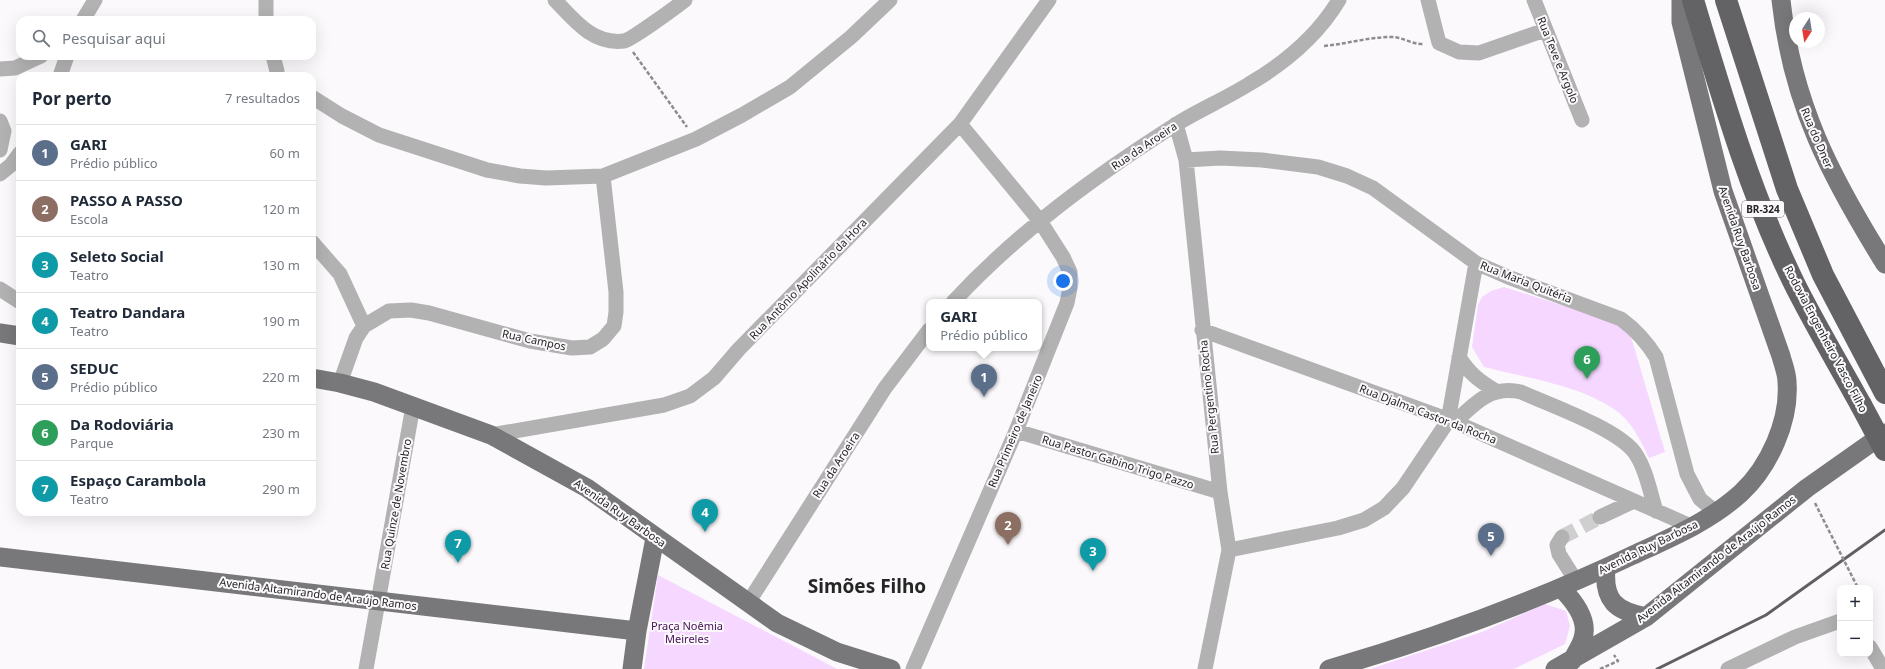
<!DOCTYPE html>
<html lang="pt">
<meta charset="utf-8">
<style>
body{margin:0;font-family:"Noto Sans",sans-serif;background:#f2f2f3;color:#1f2937}
.controls{position:absolute;right:12px;bottom:12px;display:grid;overflow:hidden;border-radius:8px;box-shadow:0 4px 16px #0002}
.controls button{width:36px;height:36px;display:grid;place-items:center;padding:0;border:0;border-bottom:1px solid #e0e1e3;background:#fff;color:#1f2937;font:20px sans-serif}
.compass{position:absolute;left:1789px;top:12px;width:36px;height:36px;border-radius:50%;background:#fff;box-shadow:0 4px 16px #0002;rotate:192deg}
.you{position:absolute;left:1063px;top:281px;width:14px;height:14px;margin:-10px;border:3px solid #fff;border-radius:50%;background:#1a73e8;box-shadow:0 0 0 6px #1a73e833}
.badge{display:grid;place-items:center;width:26px;height:26px;border-radius:50%;background:#888028;color:#fff;font-size:13px;font-weight:700}
.pin{position:absolute;translate:-50% -33px;filter:drop-shadow(0 1px 2px #0008)}
.pin::after{content:'';position:absolute;top:21px;width:14px;height:12px;background:inherit;clip-path:polygon(0 0,100% 0,50% 100%)}
.popup{position:absolute;left:926px;top:299px;width:116px;height:52px;box-sizing:border-box;display:grid;place-content:center;border-radius:8px;background:#fff;filter:drop-shadow(0 1px 3px #0005);font-size:13px;white-space:nowrap;color:#747a83}
.popup b{font-size:15px;color:#1f2937}
.popup::after{content:'';position:absolute;left:50%;top:100%;margin-left:-8px;border:8px solid transparent;border-top-color:#fff}
.list{margin:0;padding:0;list-style:none}
h2{display:flex;justify-content:space-between;align-items:center;height:52px;margin:0;padding:0 16px;font-size:17px}
h2 small{font-size:13px;font-weight:400;color:#747a83}
.list li{display:grid;grid-template-columns:26px 1fr auto;gap:12px;align-items:center;box-sizing:border-box;height:56px;padding:0 16px;border-top:1px solid #e0e1e3}
.list b{display:block;font-size:15px;white-space:nowrap}
.list p{margin:0;font-size:13px;white-space:nowrap;color:#747a83}
.list em{font-size:13px;font-style:normal;color:#747a83}
.icon{flex:none;width:22px;height:22px;fill:none;stroke:currentColor;stroke-width:2;stroke-linecap:round;stroke-linejoin:round}
.map{position:relative;flex:none;width:1885px;height:669px;overflow:hidden}
.search{position:absolute;background:#fff;box-shadow:0 4px 16px #0002;left:16px;top:16px;width:300px;height:44px;display:flex;align-items:center;gap:10px;box-sizing:border-box;padding:0 14px;border-radius:12px;color:#747a83;font-size:15px}
.panel{position:absolute;background:#fff;box-shadow:0 4px 16px #0002;left:16px;top:72px;width:300px;height:444px;border-radius:12px}
.map>svg:first-child{display:block}
</style>
<div class="map">
<svg width="1885" height="669" viewBox="0 0 1885 669">
<rect width="100%" height="100%" fill="#fbf9fb"/>
<path fill="#f5d7ff" d="M1504,287l96,30 26,11 6,12 33,112 -16,6c-8,-17 -18,-38 -35,-49 -38,-25 -87,-31 -130,-42l-12,-20 6,-42 4,-8 9,-6z
M658,575l179,94h-193z
M1545,604l21,7 4,15 -5,18 -51,25h-144l112,-37z"/>
<g fill="none" stroke-linecap="round" stroke-linejoin="round">
<path stroke="#d0cfd0" stroke-width="15" stroke-dasharray="15 8" stroke-linecap="butt" d="M1562,537l38,-20"/>
<path stroke="#8e8d8e" stroke-width="2.5" stroke-dasharray="4 2" stroke-linecap="butt" d="M1324,46c23,-2 44,-9 67,-9 12,0 22,8 33,7
M633,52l54,75
M1815,503l8,16
M1600,669l18,-8 -4,-6"/>
<path stroke="#b3b2b3" stroke-width="15" d="M555,0c19,20 38,45 69,41 7,-1 52,-34 61,-41
M1428,0l11,43 20,9 20,1 66,-23
M1534,0l48,120
M83,20l12,-20
M266,20v-20
M273,56l4,15
M0,69l15,-1 26,-12
M60,76l7,-20
M312,97l30,19 37,19 108,35 33,6 26,2 57,-2 93,-37 46,-24 48,-28 61,-50 39,-37
M0,121l4,10 -4,19
M1176,124l10,36 34,332 9,58 -24,119
M1186,160l34,-2 42,2 56,7 29,9 26,12 103,75 32,14 113,42c15,11 25,22 35,38l31,117 13,25 16,13
M0,174l11,-9 9,-12
M312,242l28,32 24,52
M0,289l20,13
M953,302c65,-70 142,-126 222,-177 24,-15 50,-26 74,-41 36,-21 69,-49 90,-84
M1202,330l253,92 238,105
M1459,357c10,16 20,24 37,34
M340,383l16,-45 8,-12 25,-15 22,-1 18,3 101,28 42,7 18,-1 13,-8 11,-13 2,-14v-20l-13,-116
M1455,422c20,-19 36,-37 66,-30 29,13 97,37 114,61 11,16 15,39 21,58
M1016,431l204,61
M491,435l173,-30 26,-9 24,-18 25,-29 221,-225 89,-124
M1600,517l34,-16
M1562,537l-5,8 2,9 17,27
M1229,550l109,-22 26,-8 20,-12 19,-20 45,-67 28,-158
M748,603l137,-215 44,-58
M1870,647l13,22
M366,669l47,-263
M913,669l103,-238 51,-128 3,-15v-16l-7,-15 -23,-36 -80,-97
M1728,669l67,-32 45,-16"/>
<path stroke="#787779" stroke-width="19" d="M1781,0c11,104 50,177 104,264
M0,333l20,3
M312,378l28,5 34,9 117,43 96,53 190,135 60,29 54,17
M0,557l637,74
M1606,568c-3,33 10,43 40,49
M1561,588c12,12 28,31 22,50 -2,8 -8,16 -11,23
M632,669l5,-38 18,-93
M1329,669c103,-30 205,-67 302,-113 39,-18 78,-34 110,-63 28,-26 49,-72 46,-111 0,-9 -4,-18 -6,-26l-58,-165 -42,-169v-22
M1555,669l91,-52 161,-129 78,-55"/>
<path stroke="#636264" stroke-width="22" d="M1693,0c29,96 57,193 101,283 21,42 45,82 67,122
M1726,0l61,189 36,86 62,118"/>
<path stroke="#616061" stroke-width="3" d="M1657,669l109,-54 119,-85"/>
<path stroke="#8e8d8e" stroke-width="2.5" stroke-dasharray="4 2" stroke-linecap="butt" d="M1823,519l35,69"/>
<path stroke="#636264" stroke-width="22" d="M1861,405l24,45"/>
</g>
<g text-anchor="middle" stroke-width="4" stroke-linejoin="round" paint-order="stroke">
<rect fill="#fbf9fb" stroke="#666566" stroke-width="1" x="1742" y="201" width="42" height="16" rx="3"/>
<g font-size="10" font-weight="bold" fill="#262526">
<text x="1763" y="213">BR-324</text>
</g>
<g font-size="11" fill="#262526" stroke="#fbf9fb">
<text transform="translate(1558 60) rotate(68)" y="4">Rua Teve e Argolo</text>
<text transform="translate(1817 138) rotate(67)" y="4">Rua do Dner</text>
<text transform="translate(1144 146) rotate(-34)" y="4">Rua da Aroeira</text>
<text transform="translate(1740 238) rotate(71)" y="4">Avenida Ruy Barbosa</text>
<text transform="translate(808 279) rotate(-46)" y="4">Rua Antônio Apolinário da Hora</text>
<text transform="translate(1526 282) rotate(21)" y="4">Rua Maria Quitéria</text>
<text transform="translate(1826 339) rotate(62)" y="4">Rodovia Engenheiro Vasco Filho</text>
<text transform="translate(534 340) rotate(12)" y="4">Rua Campos</text>
<text transform="translate(1209 397) rotate(-96)" y="4">Rua Pergentino Rocha</text>
<text transform="translate(1428 414) rotate(21)" y="4">Rua Djalma Castor da Rocha</text>
<text transform="translate(1015 431) rotate(-67)" y="4">Rua Primeiro de Janeiro</text>
<text transform="translate(1118 462) rotate(17)" y="4">Rua Pastor Gabino Trigo Pazzo</text>
<text transform="translate(836 465) rotate(-57)" y="4">Rua da Aroeira</text>
<text transform="translate(396 504) rotate(-80)" y="4">Rua Quinze de Novembro</text>
<text transform="translate(620 513) rotate(35)" y="4">Avenida Ruy Barbosa</text>
<text transform="translate(1648 547) rotate(-26)" y="4">Avenida Ruy Barbosa</text>
<text transform="translate(1716 559) rotate(-38)" y="4">Avenida Altamirando de Araújo Ramos</text>
<text transform="translate(318 594) rotate(7)" y="4">Avenida Altamirando de Araújo Ramos</text>
</g>
<g font-size="11" fill="#450d55" stroke="#fbf9fb">
<text x="687" y="630">Praça Noêmia<tspan x="687" dy="13">Meireles</tspan></text>
</g>
<g font-size="19" font-weight="bold" fill="#262526" stroke="#fbf9fb">
<text x="867" y="593">Simões Filho</text>
</g>
</g>
</svg>
<div class="controls">
<button>+</button>
<button>−</button>
</div>
<svg class="compass" viewBox="-18 -18 36 36"><path d="M0-13l5 13h-10z" fill="#e53935"/><path d="M0 13l5-13h-10z" fill="#747a83"/></svg>
<div class="you"></div>
<div class="pin badge" style="left:984px;top:397px;background:#5c6f8a">1</div>
<div class="popup"><b>GARI</b>Prédio público</div>
<div class="pin badge" style="left:1008px;top:545px;background:#8d6e63">2</div>
<div class="pin badge" style="left:1093px;top:571px;background:#0f9aa8">3</div>
<div class="pin badge" style="left:705px;top:532px;background:#0f9aa8">4</div>
<div class="pin badge" style="left:1491px;top:556px;background:#5c6f8a">5</div>
<div class="pin badge" style="left:1587px;top:379px;background:#2e9e5b">6</div>
<div class="pin badge" style="left:458px;top:563px;background:#0f9aa8">7</div>
<div class="search"><svg class="icon" aria-label="search" viewBox="0 0 24 24"><circle cx="10" cy="10" r="6"/><path d="M15 15l6 6"/></svg>Pesquisar aqui</div>
<section class="panel">
<h2>Por perto<small>7 resultados</small></h2>
<ul class="list">
<li><span class="badge" style="background:#5c6f8a">1</span><div><b>GARI</b><p>Prédio público</p></div><em>60 m</em></li>
<li><span class="badge" style="background:#8d6e63">2</span><div><b>PASSO A PASSO</b><p>Escola</p></div><em>120 m</em></li>
<li><span class="badge" style="background:#0f9aa8">3</span><div><b>Seleto Social</b><p>Teatro</p></div><em>130 m</em></li>
<li><span class="badge" style="background:#0f9aa8">4</span><div><b>Teatro Dandara</b><p>Teatro</p></div><em>190 m</em></li>
<li><span class="badge" style="background:#5c6f8a">5</span><div><b>SEDUC</b><p>Prédio público</p></div><em>220 m</em></li>
<li><span class="badge" style="background:#2e9e5b">6</span><div><b>Da Rodoviária</b><p>Parque</p></div><em>230 m</em></li>
<li><span class="badge" style="background:#0f9aa8">7</span><div><b>Espaço Carambola</b><p>Teatro</p></div><em>290 m</em></li>
</ul>
</section>
</div>
